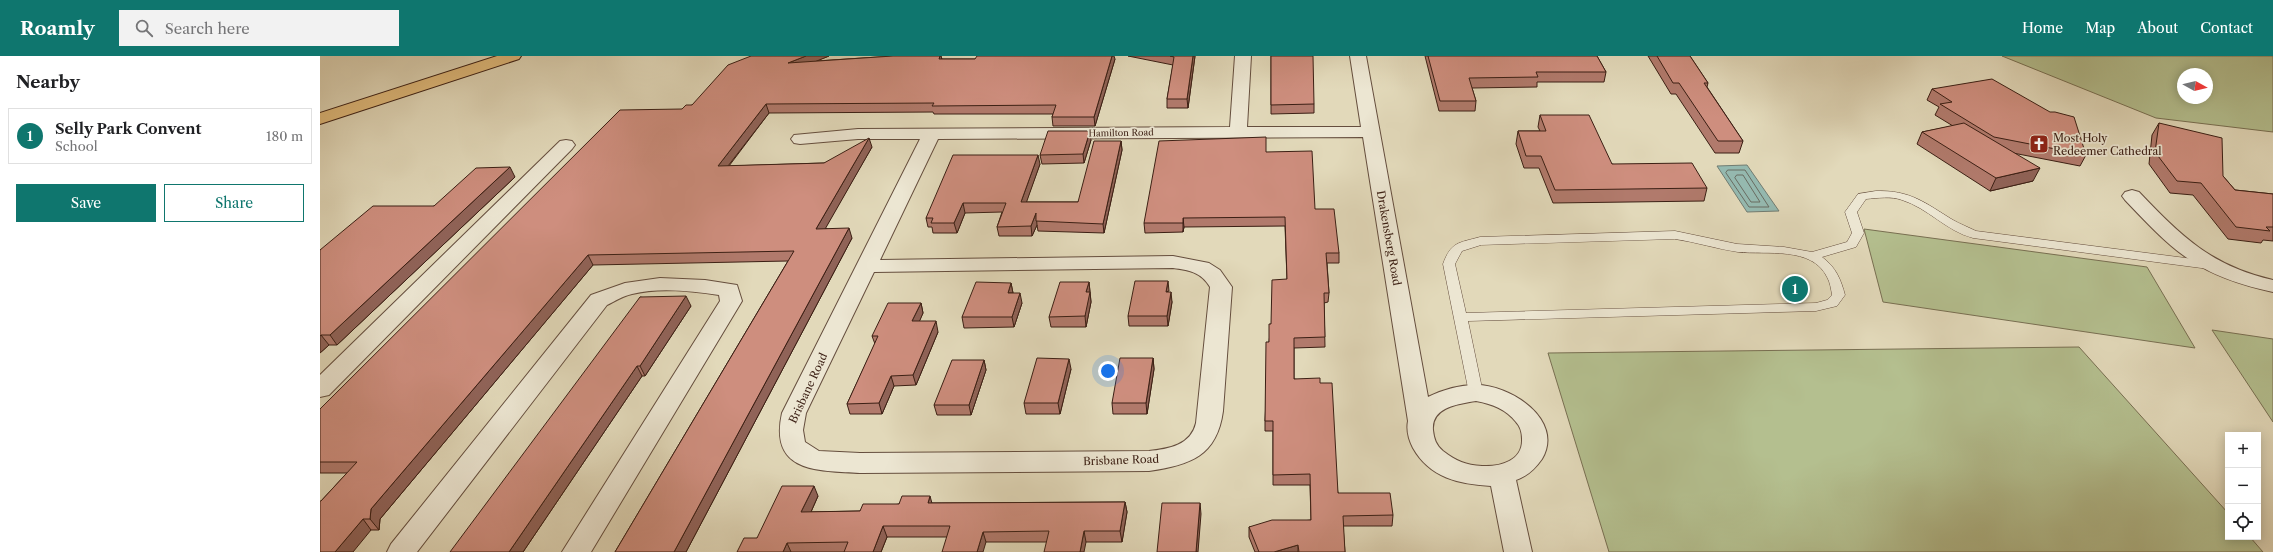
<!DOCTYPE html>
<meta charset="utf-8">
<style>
body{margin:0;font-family:"Libre Caslon Text",serif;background:#f2f2f2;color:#202124}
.controls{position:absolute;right:12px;bottom:12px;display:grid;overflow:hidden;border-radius:0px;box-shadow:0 2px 10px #0003}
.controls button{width:36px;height:36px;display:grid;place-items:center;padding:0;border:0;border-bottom:1px solid #e0e0e0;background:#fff;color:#202124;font:20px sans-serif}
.compass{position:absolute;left:1857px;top:12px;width:36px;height:36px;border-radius:50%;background:#fff;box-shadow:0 2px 10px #0003;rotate:98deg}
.you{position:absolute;left:788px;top:315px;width:14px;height:14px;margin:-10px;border:3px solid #fff;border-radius:50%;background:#1a73e8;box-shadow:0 0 0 6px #1a73e833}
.badge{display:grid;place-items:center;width:26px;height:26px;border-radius:50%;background:#0f766e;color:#fff;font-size:13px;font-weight:700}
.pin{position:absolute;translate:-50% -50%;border:2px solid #fff;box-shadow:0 1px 4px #0006}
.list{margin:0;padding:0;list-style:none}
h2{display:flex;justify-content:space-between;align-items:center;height:52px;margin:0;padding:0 16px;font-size:17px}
h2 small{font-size:13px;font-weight:400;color:#757577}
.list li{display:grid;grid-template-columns:26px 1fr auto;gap:12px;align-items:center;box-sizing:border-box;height:56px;margin:0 8px 8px;padding:0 8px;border:1px solid #e0e0e0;border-radius:0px}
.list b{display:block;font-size:15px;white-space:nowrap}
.list p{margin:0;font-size:13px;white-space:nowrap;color:#757577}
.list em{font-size:13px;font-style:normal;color:#757577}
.actions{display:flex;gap:8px;padding:12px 16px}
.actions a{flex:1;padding:9px 0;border:1px solid #0f766e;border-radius:0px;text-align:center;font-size:14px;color:#0f766e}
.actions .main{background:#0f766e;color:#fff}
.icon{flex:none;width:22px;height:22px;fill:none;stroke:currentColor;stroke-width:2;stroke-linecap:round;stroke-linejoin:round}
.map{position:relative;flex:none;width:1953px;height:496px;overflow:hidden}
header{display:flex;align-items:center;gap:24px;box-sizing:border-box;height:56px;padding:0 20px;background:#0f766e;color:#fff}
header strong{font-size:19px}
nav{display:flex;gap:22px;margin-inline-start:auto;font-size:14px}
.search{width:280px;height:36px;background:#f2f2f2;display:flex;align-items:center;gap:10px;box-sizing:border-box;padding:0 14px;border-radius:0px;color:#757577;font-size:15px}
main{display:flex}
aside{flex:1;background:#fff}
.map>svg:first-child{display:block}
</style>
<header>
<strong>Roamly</strong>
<div class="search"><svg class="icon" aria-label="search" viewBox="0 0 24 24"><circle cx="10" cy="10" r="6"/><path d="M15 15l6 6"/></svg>Search here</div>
<nav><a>Home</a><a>Map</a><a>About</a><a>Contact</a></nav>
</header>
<main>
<aside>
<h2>Nearby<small></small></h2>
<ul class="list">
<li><span class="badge">1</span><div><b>Selly Park Convent</b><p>School</p></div><em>180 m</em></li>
</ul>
<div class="actions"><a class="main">Save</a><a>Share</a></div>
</aside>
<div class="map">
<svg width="1953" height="496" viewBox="0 0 1953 496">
<rect width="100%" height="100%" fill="#e2d9ba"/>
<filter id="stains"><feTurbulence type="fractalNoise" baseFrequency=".005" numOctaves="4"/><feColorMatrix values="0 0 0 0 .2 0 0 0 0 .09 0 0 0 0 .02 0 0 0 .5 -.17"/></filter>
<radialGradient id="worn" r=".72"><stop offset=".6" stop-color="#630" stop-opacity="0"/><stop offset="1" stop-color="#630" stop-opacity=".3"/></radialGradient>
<path fill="#b4bf8f" stroke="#786f52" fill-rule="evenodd" d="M1682,0h271v76l-117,-14zM1863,18h24v24h-24z
M1544,173l283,38 48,81 -312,-46z
M1892,274l61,9v83z
M1759,291l149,166v24h22l13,15h-654l-61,-199z"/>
<path fill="#95bab1" stroke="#717c72" d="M1427,109l32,46 -32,1 -30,-46z"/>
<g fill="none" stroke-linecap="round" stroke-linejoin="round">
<path stroke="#686c62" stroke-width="1" d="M1408,114h17l24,37h-20l-23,-34z
M1417,119h6l17,27h-9l-16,-24z"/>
<defs>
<path id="lane" d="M1556,135c35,-1 49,12 77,29 7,4 15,7 23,11l233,30 6,4 -6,4 -236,-31c-27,-7 -45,-30 -71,-38 -11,-4 -24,-2 -36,-1l-9,13 7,21 -8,14 -34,10c14,10 19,23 23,38l-8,11 -21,5 -348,10 15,72 -2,3h-10l-2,-3 -26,-129c8,-22 15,-21 37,-27l195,-6 62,13 47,3 28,5 35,-10 5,-9 -7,-21 13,-18zM1355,183c21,3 42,10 63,13 28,3 74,-6 89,25 3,5 4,12 5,18l-5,5 -11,3 -350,10 -11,-49 7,-13 19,-6z"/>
<path id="street" d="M915,0h16l-4,71h114l-11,-71h16l62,341c14,-7 31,-12 47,-12 35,-1 90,35 67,74 -7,10 -14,17 -26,21l16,72h-28l-13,-66c-32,-2 -61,-8 -78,-38 -4,-8 -7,-17 -5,-27l-45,-284 -425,2 -58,121 293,-4 36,7 11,7 12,17 -9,124c-6,45 -33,54 -74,60l-289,2c-44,-2 -91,-1 -78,-60l138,-274h-62l-58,5 -6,-1 -3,-4 3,-4 64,-6 372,-2zM853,212c16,2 28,4 37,19l-14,136c-5,22 -27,26 -47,28l-289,2 -41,-2 -14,-9 -2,-12 3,-17 68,-141zM1156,345c16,3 30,8 40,21 4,4 6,11 6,17 1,22 -22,28 -40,27 -16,-1 -26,-5 -39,-15 -7,-6 -9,-12 -10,-21 -2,-23 26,-26 43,-29z
M246,84l6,1 3,4 -3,4 -243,246 -9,2v-22l240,-234z
M1812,134l7,2c42,44 72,74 134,88v12c-74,-16 -97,-38 -148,-92l-3,-4 3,-4z
M340,222l45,2 32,5 5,16 -151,251h-29l158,-251 -1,-6c-28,-4 -59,-8 -87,-1 -9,2 -17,7 -25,11l-190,247h-30l4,-8 200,-249 34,-12z"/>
<path id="highway" d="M177,0h24l-2,3 -199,65v-11z"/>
</defs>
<use href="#lane" stroke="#654e3e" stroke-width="1"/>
<use href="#street" stroke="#654e3e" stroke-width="2"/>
<use href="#highway" stroke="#3b1f14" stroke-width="2"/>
<use href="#lane" fill="#ece6d2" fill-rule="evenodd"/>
<use href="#street" fill="#ece6d2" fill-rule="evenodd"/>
<use href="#highway" fill="#e1bc7d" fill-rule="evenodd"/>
</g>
<path fill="#b17a6c" stroke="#3b1f14" d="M431,0h78l-13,5 77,-5h48l1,3h173l-20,67h-42l-1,-9 1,-3h-119l-1,-2 -164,1 -40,53 95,-3 48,-16 -47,81 27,10 -166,314h-71l173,-291 -195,4 -213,254 -1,11h-8l-50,-29 26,-28h-27v-64l362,-300 10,-4z
M808,0h67l-7,52h-21v-9l6,-34z
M951,0l43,48v9l-43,1z
M1105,0h172l9,16 -2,10h-67v5l-65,1 4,13 -1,10h-36z
M1328,0h42l18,27 -1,4 36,54 -4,12h-24l-39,-59h-5z
M1612,33l154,66 -6,11 -67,-13 20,28 -43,10 -73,-47 5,-12 31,-6 -18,-11 4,-8 -12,-7z
M1220,59l72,49 95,24 -3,13 -151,2 -14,-35h-15l-8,-24 2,-13h22l-2,-4z
M1839,67l64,53 12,14 38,4v47l-10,-1 -2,3 -33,-4 -35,-44 -23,-2 -21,-29 3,-29z
M771,84l-7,23 -42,1 -2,-9z
M801,85l1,9 -18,83 -66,-2 -1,-6 -5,11h-33l-2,-9 5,-15 -37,1 -8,20h-24l-1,-6h-4l-2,-9 114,-54 -14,38h52z
M946,96l49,57 24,44v10h-12l2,30 -1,9 -4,1 1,44 -31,1v31l26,4 18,110 55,22 -1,11h-49l2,26h-90l-6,-15v-10l62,-7 -1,-35h-37v-54h-8v-10l4,-79 2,-18 16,-45 -2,-53 -101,1 -1,5 -38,1 -1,-10z
M195,121l-178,168h-8l-9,8v-103l114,-44z
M769,226l2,20 -5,25h-35l-2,-10z
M691,227l2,10 9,10 -8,24 -50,1 -2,-11z
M849,236l3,10 -4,24h-39l-1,-10z
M320,241l51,9 -46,70h-3l-119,176z
M601,247l2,10 -4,8 19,11 -22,53 -22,1 -12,28h-32l-3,-10 28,-60 -3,-8z
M833,302l1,11 -7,45h-34l-1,-11z
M664,304l2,10 -15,45h-34l-3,-10z
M751,313l-11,45h-34l-2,-11z
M498,440l-7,16 49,-1 39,-7 33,-1 193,-1 2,10 -5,30h-136l-39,-5h-60l-6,15h-144l20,-14z"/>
<path fill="#906358" stroke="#3b1f14" d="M486,0h23l-39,16 -2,-9z
M620,0h1l1,5 -3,-2z
M792,0h2l1,3 -20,67 -1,-9z
M873,0h2l-7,52 -1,-9z
M446,48l3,9 -48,62 -3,-9z
M770,75l1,9 -7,23 -1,-9z
M549,82l3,9 -52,91 -4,-9z
M801,85l1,9 -18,83 -1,-9z
M718,99l2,9 -17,48 -2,-10z
M190,111l5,10 -178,168 -7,-10z
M1720,112l-7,13 -43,10 6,-13z
M643,147l2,10 -8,20 -3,-10z
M716,157l1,12 -5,11 -1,-10z
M863,162l1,9 -1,5z
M529,172l3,10 -166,314h-12z
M268,199l5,10 -213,254 -1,11 -9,-11 1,-10z
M848,225l1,10 -3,1z
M769,226l2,20 -5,25 -1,-11 1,-24z
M691,227l2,10h-5z
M851,236l1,10 -4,24 -1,-10z
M700,237l2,10 -8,24 -2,-10z
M366,240l5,10 -46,70 -5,-10z
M601,247l2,10 -8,19 -3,-11z
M616,265l2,11 -22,53 -3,-10z
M1,279l8,10 -9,8v-17z
M833,302l1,11 -7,45 -1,-11z
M749,303l2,10 -11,45 -2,-11z
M664,304l2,10 -15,45 -2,-10z
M317,310l5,10 -119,176h-14z
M571,320l3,10 -12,28 -3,-11z
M494,430l4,10 -12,27 -5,-11z
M610,440l3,11 -5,-4z
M805,446l2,10 -5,30 -2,-11z
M880,447l1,11 -3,38h-2z
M43,463l8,11 -18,22h-18z
M563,470l4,11 -6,15h-8z
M764,475l2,11 -2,10h-4z
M663,476l3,10 -3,10h-6z
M467,487l4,9h-8z
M978,489v7h-24z"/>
<path fill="#ce8e7e" stroke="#3b1f14" d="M431,0h55l-18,7 105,-7h47l-1,3h36l2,-3h135l-18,61h-42l4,-12 -124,1 2,-3 -168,1 -48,62 106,-3 45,-25 -53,91 33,-1 -175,324h-59l179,-301 -206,4 -217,254 -1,10h-7l-28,33h-15v-51h1l36,-39h-37v-53l300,-299 62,-1 4,-4h6l36,-40z
M850,0h23l-6,43h-20l7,-42z
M951,0h42l1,48 -43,1z
M1108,0h169l9,16h-70l2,5 -69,1 7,23h-36z
M1337,0h33l18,27h-4l39,58h-25l-39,-58h-6z
M1672,23l58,33h5l19,5 12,38 -92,-18 -54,-33 12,-2 -20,-13z
M1220,59h49l23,49 80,-1 15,25 -152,2 -14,-34h-15l-8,-25h28z
M1644,67l76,45 -44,10 -74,-46z
M1839,67l63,15 1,38 12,14 38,4v33h-7l4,4 -34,-4 -35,-44 -24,-2 -22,-29z
M728,75h42l-7,23 -43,1z
M946,81v15l46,-1 3,58h19l5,44h-13l3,40h-5l1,44 -31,1v41l26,-1v5h12l6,110h52l3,22 -50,1 2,36h-46l-1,-7 -24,7h-15l-10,-25 23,-7h39l-1,-46 -37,1v-54h-8l1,-79h3v-18h2l1,-44 15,-1 -2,-62 -102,1v5h-39l15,-82z
M774,85h27l-18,83 -67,-3v-8l-5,13 -34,1 9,-24h-43l-9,20h-23l2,-5h-7l27,-63h85l-17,47h57z
M190,111l-180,168h-9l-1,1v-86l53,-44h61l42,-38z
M815,225h33l-2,11h5l-4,24h-39z
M656,226l35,1 -3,10h12l-8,24h-50z
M740,226h29l-3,10h4l-5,24 -36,1z
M366,240l-46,70h-3l-128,186h-59l190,-255z
M568,247h33l-9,18h24l-23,54 -22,1 -12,27 -32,1 31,-68h-6z
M717,302l32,1 -11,44h-34z
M800,302h33l-7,45h-34z
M632,304h32l-15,45h-35z
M462,430h32l-13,26 59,-1 3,-7h36l3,-8h28l-2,7 197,-1 -5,29h-36l-4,21h-36l5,-21 -66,1 -6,20h-35l8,-26h-67l-10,26h-29l4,-10 -61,1 -4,9h-46l7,-14h13z
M842,447h38l-4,49h-39z"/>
<defs>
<symbol id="church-square" viewBox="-11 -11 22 22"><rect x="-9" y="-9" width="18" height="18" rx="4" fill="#8f2418" stroke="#ece6d2"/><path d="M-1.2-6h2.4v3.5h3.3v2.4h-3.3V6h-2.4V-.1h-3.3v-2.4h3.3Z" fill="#fff"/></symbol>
</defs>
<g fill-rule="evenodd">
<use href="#church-square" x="1708" y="77" width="22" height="22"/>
</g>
<g text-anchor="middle" stroke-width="3.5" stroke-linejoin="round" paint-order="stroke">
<g font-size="9" fill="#3b1f14" stroke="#ece6d2">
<text transform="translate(801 77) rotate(-1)" y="3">Hamilton Road</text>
</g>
<g font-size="11" fill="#3b1f14" stroke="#ece6d2" text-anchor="start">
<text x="1733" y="86">Most Holy<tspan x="1733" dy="13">Redeemer Cathedral</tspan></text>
</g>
<g font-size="11" fill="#3b1f14" stroke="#ece6d2">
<text transform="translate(1069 182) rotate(80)" y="4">Drakensberg Road</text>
<text transform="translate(488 332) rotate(-65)" y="4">Brisbane Road</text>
<text transform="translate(801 404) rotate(-2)" y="4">Brisbane Road</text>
</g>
</g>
<rect width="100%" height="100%" filter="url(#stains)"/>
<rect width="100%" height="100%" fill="url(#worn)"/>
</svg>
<div class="controls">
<button>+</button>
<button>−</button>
<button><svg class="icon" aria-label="locate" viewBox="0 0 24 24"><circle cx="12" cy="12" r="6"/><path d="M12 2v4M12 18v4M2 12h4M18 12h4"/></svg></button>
</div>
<svg class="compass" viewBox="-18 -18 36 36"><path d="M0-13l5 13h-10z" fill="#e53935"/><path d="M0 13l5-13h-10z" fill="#757577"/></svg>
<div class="you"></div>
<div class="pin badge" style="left:1475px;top:233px">1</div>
</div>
</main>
